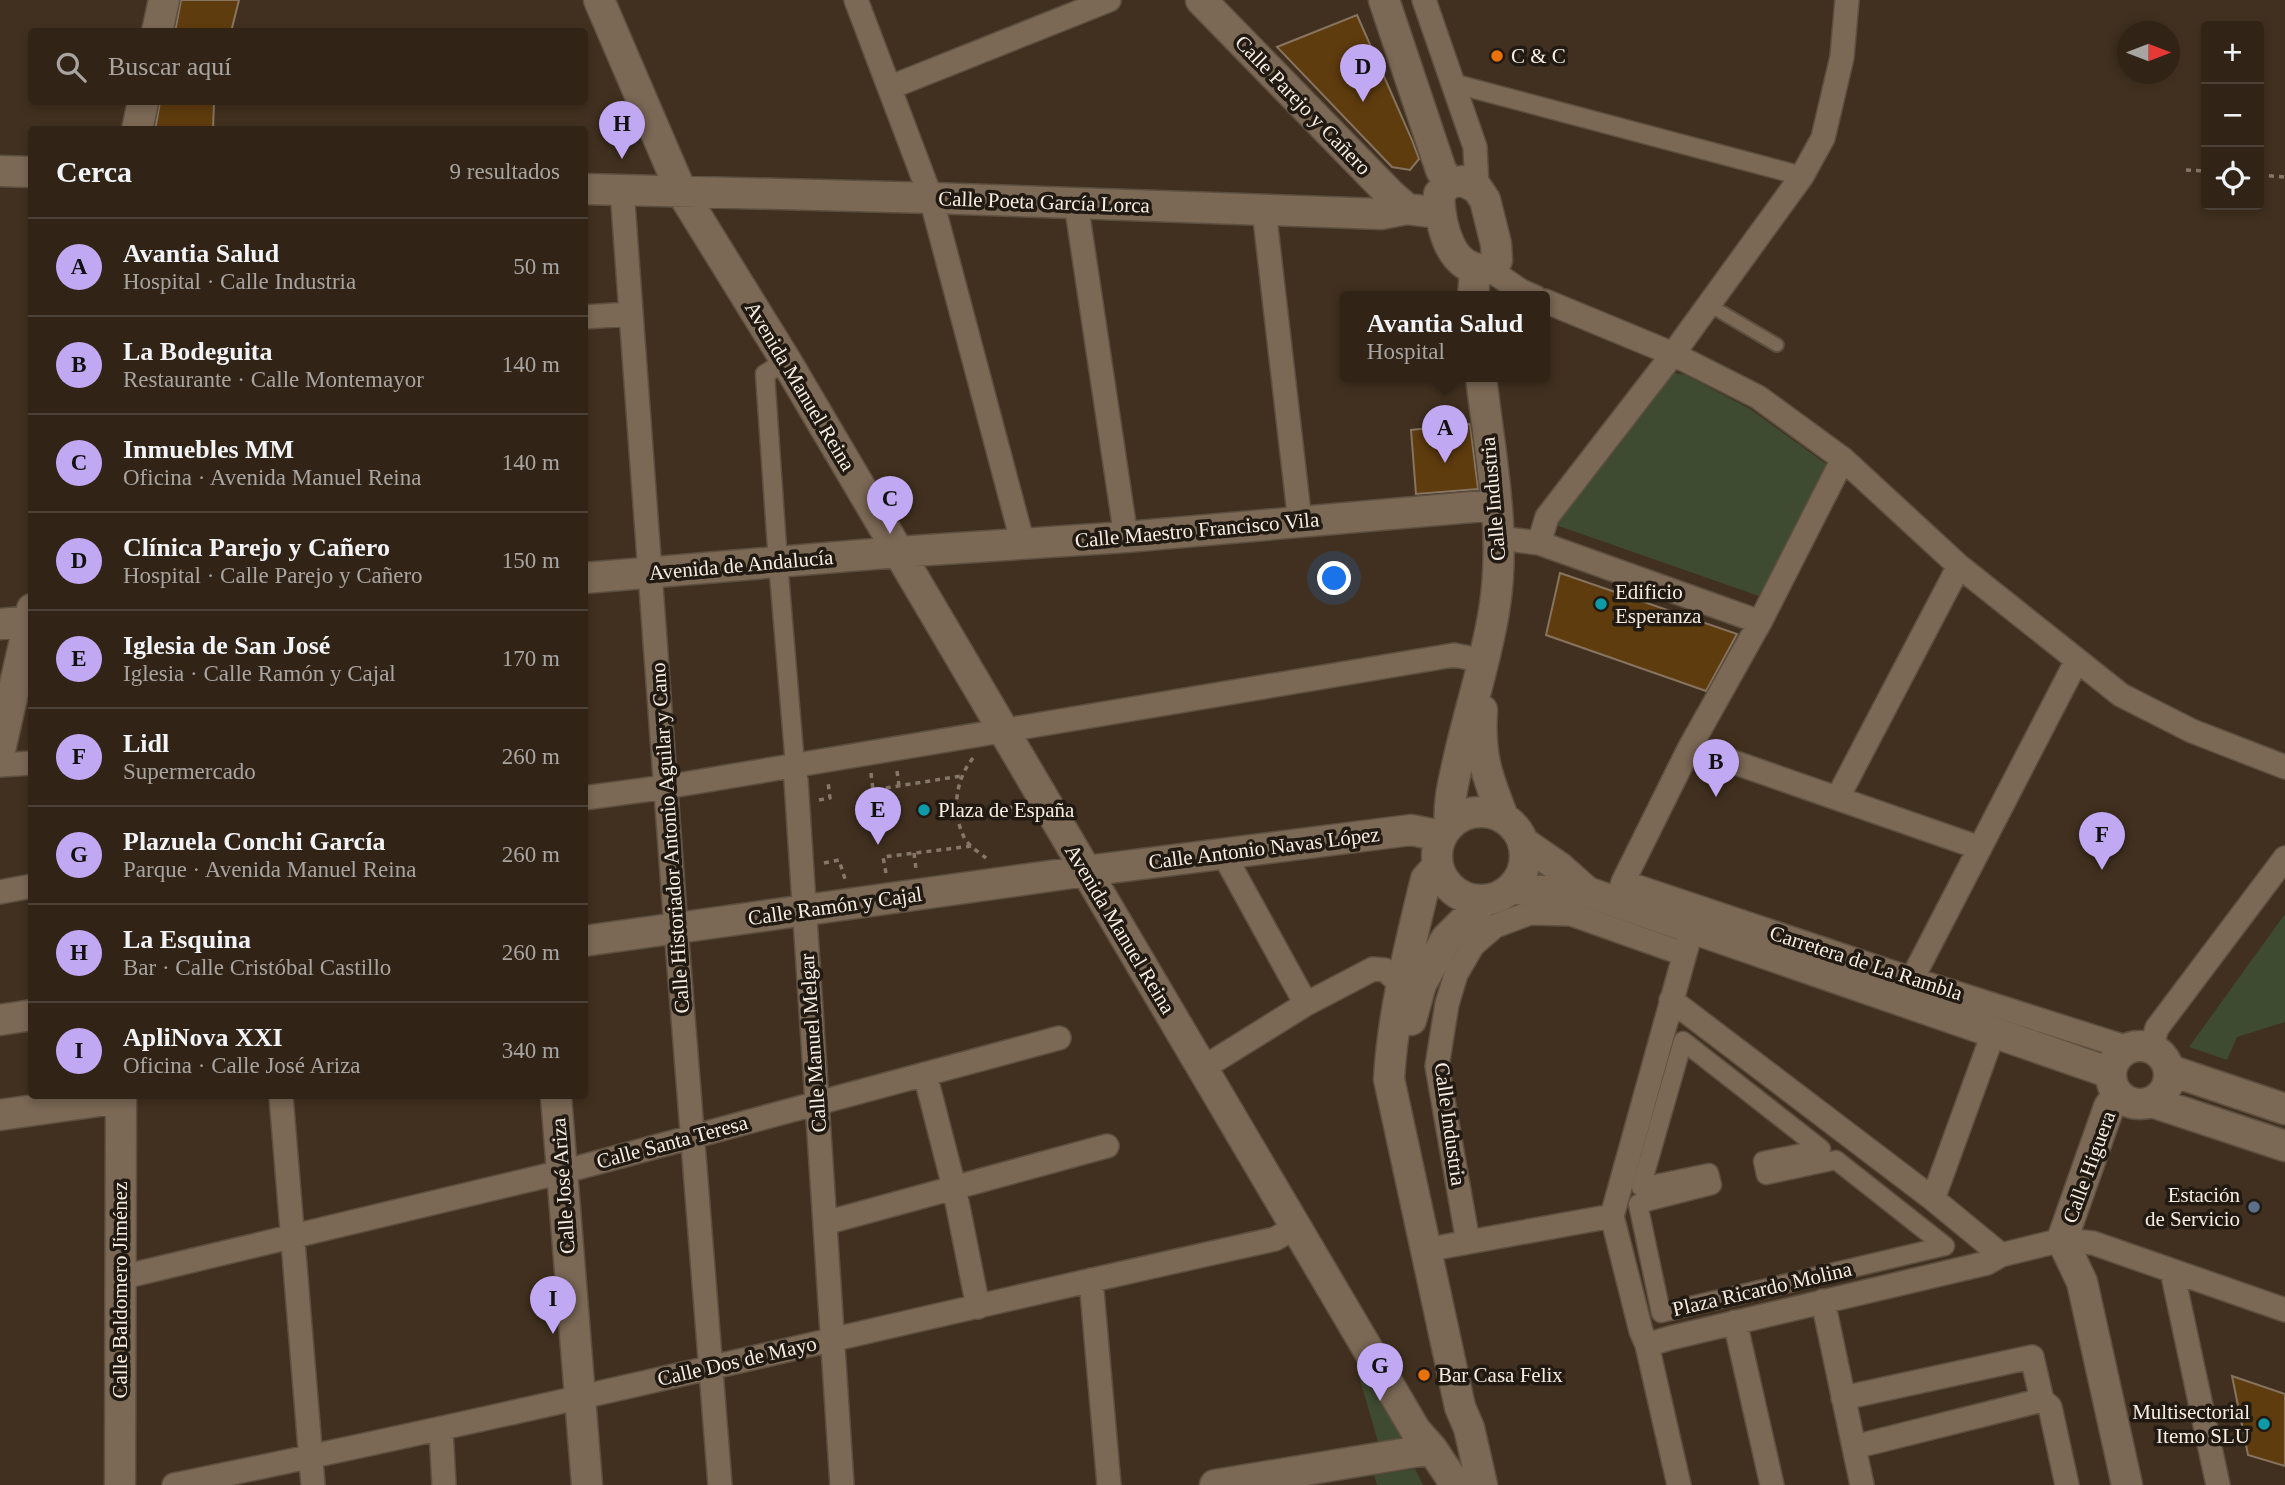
<!DOCTYPE html>
<html lang="es">
<meta charset="utf-8">
<style>
body{margin:0;font-family:Georgia,serif;background:#392c20;color:#f1f3f6}
.controls{position:absolute;right:21px;top:21px;display:grid;overflow:hidden;border-radius:7px;box-shadow:0 4px 10px #0003}
.controls button{width:63px;height:63px;display:grid;place-items:center;padding:0;border:0;border-bottom:2px solid #4c4136;background:#312417;color:#f1f3f6;font:35px sans-serif}
.compass{position:absolute;left:2117px;top:21px;width:63px;height:63px;border-radius:50%;background:#312417;box-shadow:0 4px 10px #0003;rotate:90deg}
.you{position:absolute;left:1335px;top:579px;width:24px;height:24px;margin:-18px;border:5px solid #fff;border-radius:50%;background:#1a73e8;box-shadow:0 0 0 10px #1a73e833}
.badge{display:grid;place-items:center;width:46px;height:46px;border-radius:50%;background:#c1a8f3;color:#111;font-size:23px;font-weight:700}
.pin{position:absolute;translate:-50% -58px;filter:drop-shadow(0 2px 4px #0008)}
.pin::after{content:'';position:absolute;top:37px;width:24px;height:21px;background:inherit;clip-path:polygon(0 0,100% 0,50% 100%)}
.popup{position:absolute;left:1340px;top:291px;width:210px;height:91px;box-sizing:border-box;display:grid;place-content:center;border-radius:7px;background:#312417;filter:drop-shadow(0 2px 5px #0005);font-size:23px;white-space:nowrap;color:#a8a4a1}
.popup b{font-size:26px;color:#f1f3f6}
.popup::after{content:'';position:absolute;left:50%;top:100%;margin-left:-14px;border:14px solid transparent;border-top-color:#312417}
.list{margin:0;padding:0;list-style:none}
h2{display:flex;justify-content:space-between;align-items:center;height:91px;margin:0;padding:0 28px;font-size:30px}
h2 small{font-size:23px;font-weight:400;color:#a8a4a1}
.list li{display:grid;grid-template-columns:46px 1fr auto;gap:21px;align-items:center;box-sizing:border-box;height:98px;padding:0 28px;border-top:2px solid #4c4136}
.list b{display:block;font-size:26px;white-space:nowrap}
.list p{margin:0;font-size:23px;white-space:nowrap;color:#a8a4a1}
.list em{font-size:23px;font-style:normal;color:#a8a4a1}
.icon{flex:none;width:38px;height:38px;fill:none;stroke:currentColor;stroke-width:2;stroke-linecap:round;stroke-linejoin:round}
.map{position:relative;flex:none;width:2285px;height:1485px;overflow:hidden}
.search{position:absolute;background:#312417;box-shadow:0 4px 10px #0003;left:28px;top:28px;width:560px;height:77px;display:flex;align-items:center;gap:18px;box-sizing:border-box;padding:0 24px;border-radius:7px;color:#a8a4a1;font-size:26px}
.panel{position:absolute;background:#312417;box-shadow:0 4px 10px #0003;left:28px;top:126px;width:560px;height:973px;border-radius:7px}
.map>svg:first-child{display:block}
</style>
<div class="map">
<svg width="2285" height="1485" viewBox="0 0 2285 1485">
<rect width="100%" height="100%" fill="#41301f"/>
<path fill="#3e4b30" d="M1674,373l12,2 64,34 79,57 -70,130 -206,-72 112,-147z
M2285,914v108l-48,15 -10,23 -38,-13z
M1371,1360l44,76 -36,9 -23,-79z
M1415,1469l8,16h-46l-3,-10z"/>
<path fill="#5f3c0e" stroke="#867460" stroke-width="2" d="M181,0h58l-8,32h-56z
M1357,15l55,125 7,19 -9,11 -18,-3 -115,-120z
M160,102h54l-1,28h-58z
M1470,424l8,65 -62,5 -5,-64z
M1560,573l177,61 -31,57 -160,-56z
M2232,1376l53,18v72l-37,-11z"/>
<g fill="none" stroke-linecap="round" stroke-linejoin="round">
<defs>
<path id="service" d="M1709,305l68,40"/>
<path id="pedestrian" d="M1452,83l350,93
M786,361l-21,13 13,188 17,203
M1683,1041l138,108 -58,12 3,14 70,-15 109,86 -284,67 -23,-109 74,-19 -3,-12 -68,14z"/>
<path id="minor" d="M856,0l75,198 92,346
M1424,0l51,147 2,41
M891,87l218,-87
M622,190l54,738 44,557
M1076,203l50,334
M1264,210l36,312
M1489,269l32,22 14,6
M1545,301l128,53 85,43 85,62 116,107 162,129 71,36 93,36
M584,317l47,-3
M1499,538l40,5 221,79
M1539,543l8,-26 126,-163 129,-178 21,-38 19,-81 5,-57
M1690,747l290,101
M0,765l32,-2
M795,765l47,720
M1838,797l121,-231
M584,798l82,-11 788,-132 31,6
M1223,853l83,151
M1623,882l67,-135 70,-125 83,-163
M0,892l32,-6
M1617,902l6,-20 289,97 216,69
M1912,979l164,-317
M1671,1000l262,199 68,56
M2151,1048l6,-20 128,-170
M1203,1068l103,-64 67,-35 12,1 16,14
M925,1074l29,113 24,120
M281,1096l32,389
M1933,1199l60,-165
M825,1223l282,-77
M1468,1242l-31,-176 10,-62 9,-30 17,-29 22,-19 35,-13 41,1 113,40
M1425,1250l187,-34
M2172,1271l46,214
M119,1278l443,-106 497,-134
M1091,1280l18,205
M1823,1301l39,184
M1735,1322l37,163
M1647,1345l23,-7 317,-75 14,-8 61,-15 31,3 192,67
M1843,1398l189,-41 10,43
M441,1430l3,55
M1854,1447l188,-47 8,7 17,78
M174,1485c369,-75 734,-165 1101,-246l21,-12
M1679,1485l-32,-140 -6,-14 -29,-115 80,-288"/>
<path id="tertiary" d="M599,0l82,191 105,170 630,1070 16,18 24,36
M1201,0l190,195 16,14
M1384,0l57,170 8,13
M157,32l7,-32
M137,130l6,-28
M0,171l32,1
M1463,181l14,7 8,12 11,44 1,16 -8,9c-39,5 -49,-44 -50,-75l10,-11z
M584,189l347,9 450,16 26,-5 33,4
M1473,297l2,-26
M584,578l314,-26 228,-15 370,-32
M0,624l32,-3
M1482,710c-3,46 5,66 21,107
M0,750l32,-141
M1437 856a44 44 0 1 1 88 0a44 44 0 1 1-88 0Z
M1450,825c-2,-24 4,-45 9,-68 11,-49 27,-96 35,-146 13,-77 -4,-157 -13,-234
M1524,843l35,24 28,25
M1438,866l-12,13c-16,66 -33,132 -37,200l71,328 9,21 13,57
M1511,889l76,3 524,181
M584,941l502,-70 325,-41 31,6
M0,1020l32,-5
M1411,1020l10,-36 25,-45 39,-39
M2111 1075a29 29 0 1 1 58 0a29 29 0 1 1-58 0Z
M2169,1070l116,39
M2118,1094l-9,13 -47,133 20,42 45,203
M556,1096l31,389
M2152,1102l133,44
M0,1115l121,-17
M120,1485l1,-389
M1215,1485l217,-36"/>
</defs>
<use href="#service" stroke="#5d4f40" stroke-width="16"/>
<use href="#pedestrian" stroke="#5d4f40" stroke-width="21"/>
<use href="#minor" stroke="#5d4f40" stroke-width="26"/>
<use href="#tertiary" stroke="#5d4f40" stroke-width="33"/>
<path stroke="#867869" stroke-width="3.5" stroke-dasharray="5 5" stroke-linecap="butt" d="M2186,170l20,1
M2259,175l26,2
M973,758c-18,22 -22,55 -8,81 4,7 15,14 21,19
M897,771l2,15
M871,773l2,17 88,-14
M819,800l11,-2 -2,-16
M958,815l61,-9
M914,853l2,16
M824,863l15,-3 6,19
M886,873l-3,-16 89,-11"/>
<use href="#service" stroke="#7b6855" stroke-width="12"/>
<use href="#pedestrian" stroke="#7b6855" stroke-width="18"/>
<use href="#minor" stroke="#7b6855" stroke-width="23"/>
<use href="#tertiary" stroke="#7b6855" stroke-width="30"/>
</g>
<g fill="#e8710a" stroke="#211a12" stroke-width="2.5">
<circle cx="1497" cy="56" r="7"/>
<circle cx="1424" cy="1375" r="7"/>
</g>
<g fill="#0f9aa8" stroke="#211a12" stroke-width="2.5">
<circle cx="1601" cy="604" r="7"/>
<circle cx="924" cy="810" r="7"/>
<circle cx="2264" cy="1424" r="7"/>
</g>
<circle fill="#5c6f8a" stroke="#211a12" stroke-width="2.5" cx="2254" cy="1207" r="7"/>
<g text-anchor="middle" stroke-width="7" stroke-linejoin="round" paint-order="stroke">
<g font-size="21" fill="#f8ede2" stroke="#211a12" text-anchor="start">
<text x="1511" y="63">C &amp; C</text>
<text x="1615" y="599">Edificio<tspan x="1615" dy="24">Esperanza</tspan></text>
<text x="938" y="817">Plaza de España</text>
<text x="2240" y="1202" text-anchor="end">Estación<tspan x="2240" dy="24">de Servicio</tspan></text>
<text x="1438" y="1382">Bar Casa Felix</text>
<text x="2250" y="1419" text-anchor="end">Multisectorial<tspan x="2250" dy="24">Itemo SLU</tspan></text>
</g>
<g font-size="21" fill="#f8ede2" stroke="#211a12">
<text transform="translate(1303 105) rotate(46)" y="7">Calle Parejo y Cañero</text>
<text transform="translate(1044 202) rotate(2)" y="7">Calle Poeta García Lorca</text>
<text transform="translate(800 386) rotate(59)" y="7">Avenida Manuel Reina</text>
<text transform="translate(1493 499) rotate(-95)" y="7">Calle Industria</text>
<text transform="translate(1197 530) rotate(-5)" y="7">Calle Maestro Francisco Vila</text>
<text transform="translate(741 565) rotate(-5)" y="7">Avenida de Andalucía</text>
<text transform="translate(670 838) rotate(-94)" y="7">Calle Historiador Antonio Aguilar y Cano</text>
<text transform="translate(1264 848) rotate(-7)" y="7">Calle Antonio Navas López</text>
<text transform="translate(835 906) rotate(-8)" y="7">Calle Ramón y Cajal</text>
<text transform="translate(1120 929) rotate(59)" y="7">Avenida Manuel Reina</text>
<text transform="translate(1866 963) rotate(18)" y="7">Carretera de La Rambla</text>
<text transform="translate(813 1043) rotate(-94)" y="7">Calle Manuel Melgar</text>
<text transform="translate(1450 1124) rotate(82)" y="7">Calle Industria</text>
<text transform="translate(672 1142) rotate(-15)" y="7">Calle Santa Teresa</text>
<text transform="translate(2089 1167) rotate(-70)" y="7">Calle Higuera</text>
<text transform="translate(563 1186) rotate(-94)" y="7">Calle José Ariza</text>
<text transform="translate(1762 1289) rotate(-13)" y="7">Plaza Ricardo Molina</text>
<text transform="translate(120 1290) rotate(-90)" y="7">Calle Baldomero Jiménez</text>
<text transform="translate(737 1361) rotate(-13)" y="7">Calle Dos de Mayo</text>
</g>
</g>
</svg>
<div class="controls">
<button>+</button>
<button>−</button>
<button><svg class="icon" aria-label="locate" viewBox="0 0 24 24"><circle cx="12" cy="12" r="6"/><path d="M12 2v4M12 18v4M2 12h4M18 12h4"/></svg></button>
</div>
<svg class="compass" viewBox="-18 -18 36 36"><path d="M0-13l5 13h-10z" fill="#e53935"/><path d="M0 13l5-13h-10z" fill="#a8a4a1"/></svg>
<div class="you"></div>
<div class="pin badge" style="left:1445px;top:463px">A</div>
<div class="popup"><b>Avantia Salud</b>Hospital</div>
<div class="pin badge" style="left:1716px;top:797px">B</div>
<div class="pin badge" style="left:890px;top:534px">C</div>
<div class="pin badge" style="left:1363px;top:102px">D</div>
<div class="pin badge" style="left:878px;top:845px">E</div>
<div class="pin badge" style="left:2102px;top:870px">F</div>
<div class="pin badge" style="left:1380px;top:1401px">G</div>
<div class="pin badge" style="left:622px;top:159px">H</div>
<div class="pin badge" style="left:553px;top:1334px">I</div>
<div class="search"><svg class="icon" aria-label="search" viewBox="0 0 24 24"><circle cx="10" cy="10" r="6"/><path d="M15 15l6 6"/></svg>Buscar aquí</div>
<section class="panel">
<h2>Cerca<small>9 resultados</small></h2>
<ul class="list">
<li><span class="badge">A</span><div><b>Avantia Salud</b><p>Hospital · Calle Industria</p></div><em>50 m</em></li>
<li><span class="badge">B</span><div><b>La Bodeguita</b><p>Restaurante · Calle Montemayor</p></div><em>140 m</em></li>
<li><span class="badge">C</span><div><b>Inmuebles MM</b><p>Oficina · Avenida Manuel Reina</p></div><em>140 m</em></li>
<li><span class="badge">D</span><div><b>Clínica Parejo y Cañero</b><p>Hospital · Calle Parejo y Cañero</p></div><em>150 m</em></li>
<li><span class="badge">E</span><div><b>Iglesia de San José</b><p>Iglesia · Calle Ramón y Cajal</p></div><em>170 m</em></li>
<li><span class="badge">F</span><div><b>Lidl</b><p>Supermercado</p></div><em>260 m</em></li>
<li><span class="badge">G</span><div><b>Plazuela Conchi García</b><p>Parque · Avenida Manuel Reina</p></div><em>260 m</em></li>
<li><span class="badge">H</span><div><b>La Esquina</b><p>Bar · Calle Cristóbal Castillo</p></div><em>260 m</em></li>
<li><span class="badge">I</span><div><b>ApliNova XXI</b><p>Oficina · Calle José Ariza</p></div><em>340 m</em></li>
</ul>
</section>
</div>
